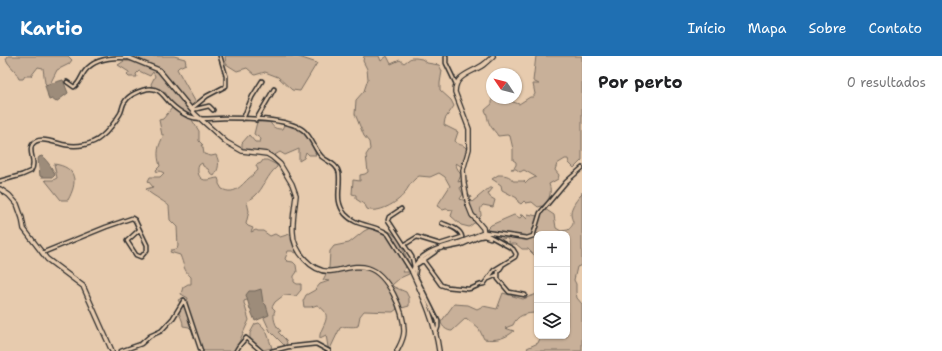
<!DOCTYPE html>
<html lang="pt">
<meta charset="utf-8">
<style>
body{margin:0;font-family:"Shantell Sans",sans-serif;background:#f2f2f2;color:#202124}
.controls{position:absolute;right:12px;bottom:12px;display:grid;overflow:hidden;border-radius:8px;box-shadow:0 1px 3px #0004}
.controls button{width:36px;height:36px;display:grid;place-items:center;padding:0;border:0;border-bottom:1px solid #e0e0e0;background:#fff;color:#202124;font:20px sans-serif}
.compass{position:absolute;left:486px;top:12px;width:36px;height:36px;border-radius:50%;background:#fff;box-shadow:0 1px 3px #0004;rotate:305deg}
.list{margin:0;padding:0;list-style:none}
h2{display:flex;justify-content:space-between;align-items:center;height:52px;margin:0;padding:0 16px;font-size:17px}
h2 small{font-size:13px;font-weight:400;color:#757577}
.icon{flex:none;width:22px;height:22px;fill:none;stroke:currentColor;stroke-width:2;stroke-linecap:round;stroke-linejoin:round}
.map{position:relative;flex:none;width:582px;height:295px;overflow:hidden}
header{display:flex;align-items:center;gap:24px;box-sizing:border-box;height:56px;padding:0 20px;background:#1f6fb2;color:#fff}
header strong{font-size:19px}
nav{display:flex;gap:22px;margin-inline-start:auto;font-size:14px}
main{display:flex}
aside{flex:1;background:#fff}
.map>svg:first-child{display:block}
</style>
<header>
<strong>Kartio</strong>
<nav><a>Início</a><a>Mapa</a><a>Sobre</a><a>Contato</a></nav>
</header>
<main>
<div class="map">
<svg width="582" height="295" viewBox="0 0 582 295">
<rect width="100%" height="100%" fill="#e7cbae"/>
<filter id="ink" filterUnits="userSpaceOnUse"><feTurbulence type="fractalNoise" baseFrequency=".025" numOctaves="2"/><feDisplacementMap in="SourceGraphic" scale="8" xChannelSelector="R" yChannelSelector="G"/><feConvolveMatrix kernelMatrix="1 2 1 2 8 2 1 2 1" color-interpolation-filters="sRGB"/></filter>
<g filter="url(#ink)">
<path fill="#c8b099" stroke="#7a6e62" d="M8,0h60l4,4 -3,4 -12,6 -7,14 -3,1 -2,-2 -2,-15 -5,-1 -7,9h-6l-2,3h-4l-4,-8 -7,-8 -2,-4z
M139,0h35l11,3 1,5 -7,3 -2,2 18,32 2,8 -3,5 -2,6 7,11v10l4,4h-2l2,3 1,6 7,2 5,-1c4,7 3,14 -2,21l-3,-2 -3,-5 -5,-3 -1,-3 -3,2c-3,6 0,16 8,15 4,0 7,-2 11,-2l1,3v3l3,5c12,6 18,-2 26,-10 3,-3 7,-5 10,-9l-2,-5 5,-2 2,-3h4l10,5v2c-10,8 -13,21 -22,29 -3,3 -6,3 -8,6l2,9 -3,13 2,2 5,2 -2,4 5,-2 2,1h5l7,5 5,-2 5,3 10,-3 1,1 6,17 -1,1 -4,-2h-4l-3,8 2,2 6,1 3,3 1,7 -3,4v6l3,2h4v6l-5,6 -12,-1 -9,7 -3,5 3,3c-3,6 0,17 6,21l-3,1 8,8 1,3 -2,3 -15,-15 -6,-13v-1l-17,-17 -3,1v2l5,17 -14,31h-35l-8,-21 -3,-3 -6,-1c0,-10 -7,-10 -3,-23l-2,-3 4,-2 5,4 1,-4 -7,-4 2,-7 5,-3h3v-7c-8,-7 -7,-13 -11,-22l-10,-3 1,-2 6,-1 1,-3 -1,-19 -7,-7 -1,-14c-6,-6 -20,-12 -23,-17l7,-2 -5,-6 2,-4h10l4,-4 -4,-2 -3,1 -1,-2 4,-4c-4,-13 -2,-20 4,-31h-2l-3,-15 4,-1 9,-11 -5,-7v-6l-3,-4 -11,-1 -2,-6 4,-8 -2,-4 -3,4 -11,-5 -3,3 1,3h-8l-2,-2 2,-2v-1l-11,-7 6,-4h10z
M225,0h71l21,7 -17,28 -8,-1 -14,-13 -13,-5 -10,3 -8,-7 -10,3 -11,-7z
M364,0h15l2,5 6,-5 4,8 9,-4 4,3 7,-5h5l6,1 5,4 12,2 3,6 -2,12v7l11,10 3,6 -9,13 -1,6 14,7 -3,9c3,4 5,3 9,5 6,4 3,17 1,23l-9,-6 -1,1 6,11 -3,7 6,-2 4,2 -6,3 -2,3 3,6 -3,5 6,2 1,-7 4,3 -1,3 2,2 17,-14h4l-5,6 2,3 5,3 -2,7 -10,-2c-4,4 -2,6 -2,11l-4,4 1,3h-4l-5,4 -8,-2 -10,-9 2,-6 -7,-1 -3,1 -6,-4 13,-20 -5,-9 -6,-4 -9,4 -11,-1 -3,2c-5,4 -8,10 -12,16 -7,9 -26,20 -37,15l-2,-4 -9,-6v-4l-4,-1 1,-14 7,1v-6l5,-1 3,-2 -2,-17 4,-6 -1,-7 -5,-6 -9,-22 1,-14 8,-9 4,-12 -1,-10 -4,-8z
M536,0h45l1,1v103l-8,8 -5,-5 -1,-4h-3l-8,5 -2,6 4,5 -1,4 -9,5c4,9 -1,22 -11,23l-6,-5 -6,1 -2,-2 -3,3 -3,-2 -1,-4 -15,-8 -1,-5 -9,-6 6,-4c6,0 12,0 15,6h11l2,2 3,-3 7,-3 -12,-7 -4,2 -4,-3h-5l3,-1 2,-3v-3l-3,-2v-11l-3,-13 -3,-1 -9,1c-2,-4 -6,-7 -8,-11 -3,-5 -2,-10 -5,-15l7,-6v-6h19l2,4 6,2 11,-7h3l2,-3 -2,-10h6l-6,-3z
M257,66h13c3,6 6,7 12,7l2,-4 -2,-3c5,2 11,3 16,6 9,5 15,18 18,27h-7l-3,-3 -2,6 -5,3v-12l-14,6 -5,-3 -7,4 -5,-3 -26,-4v-6l7,-8 6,7h5l1,-3 -7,-5z
M54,108c23,3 24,18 14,36h-7l-16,-20h8l4,-2z
M582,136v73l-5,2 -3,13 2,4v8l1,6 5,6v47h-53l-2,-3 11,-5 3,-7h26v-102h-30v23l-4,-3 -5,-5h-6l-6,-5h-6l-3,-6 -10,2 -10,-11 4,-4 23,-10 6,3 2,-2 -2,-1h3l4,4 1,-5 9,2 8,-7 9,6 2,13 5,3 7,-1c9,-8 3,-8 3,-17 0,-6 6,-14 11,-19z
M370,172c4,1 10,0 12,0 19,7 19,18 27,35l-7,9h8l-1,2 -9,4 -8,7 2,2 12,5 3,6v8l-7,2 -6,-5 1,6 -4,3 -29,-1 -4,5 -2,10c-6,2 -13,-1 -18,2l-10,21 -2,-2 -2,-12 -6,3c-2,-10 17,-22 -3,-33l-6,2h-7l-1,-6 3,-6 9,-5 5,-6 9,-3 -6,-1 6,-12 1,-17 4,-5 15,-3 15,-12z
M503,237l20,6 14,-5v19c-11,0 -20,2 -24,12l-8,3 9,3c-8,7 -18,10 -30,8l-5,-10 -13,-11 -14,13c-5,0 -10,-4 -11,-9l13,-18 14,1 9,4 6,-3 14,3z
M259,267c9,7 9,14 13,25l-9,2 -13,-12v-5l5,-9z"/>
<path fill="#9d8c7a" stroke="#6f655a" d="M63,24l5,13 -12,9 -4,-3 -3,1 -4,-15z
M42,100c6,6 10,11 13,19l-2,2h-11l-2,-1 -2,-17 1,-2z
M261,233l2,13 3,3 3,10 -14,6 -4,-10v-2h-1l-4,-14 3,-4h6z"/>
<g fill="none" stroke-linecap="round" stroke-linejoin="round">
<defs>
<path id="street" d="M446,0v7l10,21
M67,26l7,5c6,-4 7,-11 11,-16 10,-13 27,-14 42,-13
M191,53l16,-13 19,-10v-10l-6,-20
M192,54l17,-4 4,4
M243,63l9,-22 10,-16
M256,64l18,-31
M0,125l22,-6 9,-4c6,-9 -3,-18 1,-26 6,-11 25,-1 34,0 11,2 26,0 35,-8 6,-5 14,-15 19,-23 2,-3 2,-7 4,-11 4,-8 15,-12 23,-14 13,-2 16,7 24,15 5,5 11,9 17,12 12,5 23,2 36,2 20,0 63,0 79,12 9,7 11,19 19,27 6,5 15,7 17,16 2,15 -5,27 6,41 11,13 30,10 43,20l24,38
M401,153l-12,8 -1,3 24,37 2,10
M485,176l42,6 6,-2 7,-23 26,-31 16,-14
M404,189l13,-8 23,7 22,-7c-1,-8 -13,-11 -20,-14
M446,192l15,-3 18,-8 5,-1 6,2
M42,197l64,-26 26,-9 3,2 12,25v5l-6,7 -5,-2 -9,-14 12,-11
M423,204l18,25 6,2 21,2c6,0 10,-5 16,-5l10,-14 21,-13 1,-3 -3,-5 -29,-16
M418,208l17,-12
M502,210l-4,6v7l11,13 16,3
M416,212l-1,7 23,46v6l-2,6
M488,223l9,-4
M121,295l20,-7 9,-8 11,-5 12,-13 11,-18 17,51
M236,295l3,-5 7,-8 15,13
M272,295l16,-4 28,-3 13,7"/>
<path id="secondary" d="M125,0l34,14 36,44 31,28 16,9 25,3 5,3 8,7 12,20 4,11c-1,12 -4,25 -3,37 0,18 19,42 39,39 12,-1 23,-7 36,-3 20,6 36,43 36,63 0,8 -4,14 -7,20
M0,133l9,6 8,9 5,14 2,11 23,30 36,27 29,65
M439,295c-4,-29 -15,-53 -27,-79 7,-20 28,-24 46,-29 9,-3 18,-7 26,-10l-1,-5 -11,-13 -4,-10 -4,-21 -1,-14 6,-21v-20l-14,-37c0,-17 16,-19 28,-27 4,-3 7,-6 10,-9"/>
</defs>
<use href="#street" stroke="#2b2b2b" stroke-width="5.5"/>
<use href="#secondary" stroke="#2b2b2b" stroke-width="6"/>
<use href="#street" stroke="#e7cbae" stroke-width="2.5"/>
<use href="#secondary" stroke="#e7cbae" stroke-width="3.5"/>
</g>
</g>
</svg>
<div class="controls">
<button>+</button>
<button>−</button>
<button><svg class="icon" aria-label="layers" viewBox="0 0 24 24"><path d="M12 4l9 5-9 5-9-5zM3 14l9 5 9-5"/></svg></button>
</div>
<svg class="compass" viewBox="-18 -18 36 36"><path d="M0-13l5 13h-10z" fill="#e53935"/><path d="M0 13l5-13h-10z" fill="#757577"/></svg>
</div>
<aside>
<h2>Por perto<small>0 resultados</small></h2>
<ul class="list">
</ul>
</aside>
</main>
